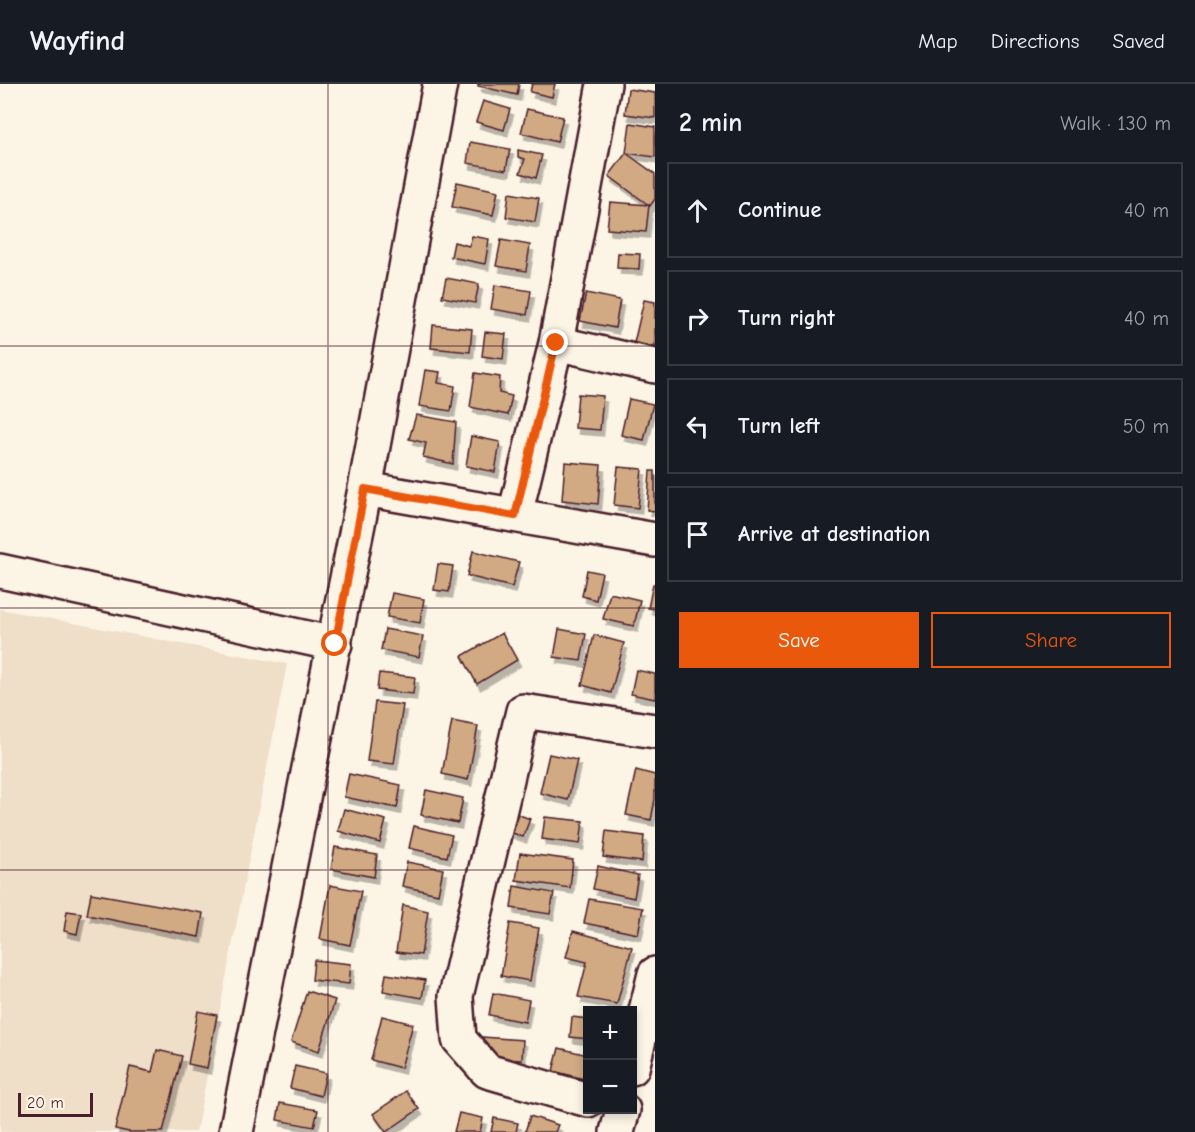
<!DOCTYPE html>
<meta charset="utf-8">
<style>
body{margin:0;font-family:"Comic Neue",sans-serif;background:#20242c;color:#f1f3f6}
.controls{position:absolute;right:18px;bottom:18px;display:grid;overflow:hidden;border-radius:0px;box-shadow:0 3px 9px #0003}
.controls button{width:54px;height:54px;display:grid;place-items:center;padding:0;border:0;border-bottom:2px solid #363941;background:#171b24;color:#f1f3f6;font:30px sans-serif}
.scale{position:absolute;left:18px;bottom:15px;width:75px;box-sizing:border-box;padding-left:6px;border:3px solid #4a1f2b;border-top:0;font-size:16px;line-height:21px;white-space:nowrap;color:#4a1f2b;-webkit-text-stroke:4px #fcf5e5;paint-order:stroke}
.stop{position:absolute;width:18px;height:18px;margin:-14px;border:4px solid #ea580c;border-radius:50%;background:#fff}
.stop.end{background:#ea580c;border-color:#fff;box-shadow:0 2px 6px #0008}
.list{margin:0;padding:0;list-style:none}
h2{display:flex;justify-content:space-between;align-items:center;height:78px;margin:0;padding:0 24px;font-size:26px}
h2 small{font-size:20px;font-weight:400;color:#9ea1a6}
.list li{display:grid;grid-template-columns:39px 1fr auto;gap:18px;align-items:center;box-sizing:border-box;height:96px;margin:0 12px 12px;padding:0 12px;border:2px solid #363941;border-radius:0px}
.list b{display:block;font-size:22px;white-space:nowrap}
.list em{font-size:20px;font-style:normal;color:#9ea1a6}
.actions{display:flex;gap:12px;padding:18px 24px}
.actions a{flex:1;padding:14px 0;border:2px solid #ea580c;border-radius:0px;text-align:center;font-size:21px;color:#ea580c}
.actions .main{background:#ea580c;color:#fff}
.icon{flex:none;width:33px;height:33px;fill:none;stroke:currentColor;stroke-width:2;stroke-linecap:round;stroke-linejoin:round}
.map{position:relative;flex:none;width:655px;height:1048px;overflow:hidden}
header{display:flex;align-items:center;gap:36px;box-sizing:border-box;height:84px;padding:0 30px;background:#171b24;border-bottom:2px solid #363941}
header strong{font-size:28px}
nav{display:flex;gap:33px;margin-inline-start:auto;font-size:21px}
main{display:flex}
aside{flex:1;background:#171b24}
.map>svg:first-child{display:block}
</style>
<header>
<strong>Wayfind</strong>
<nav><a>Map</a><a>Directions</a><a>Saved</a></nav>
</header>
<main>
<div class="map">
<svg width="655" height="1048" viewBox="0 0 655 1048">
<defs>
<filter id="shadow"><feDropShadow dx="3.5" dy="6" stdDeviation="0" flood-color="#0004"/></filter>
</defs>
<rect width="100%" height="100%" fill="#fcf5e5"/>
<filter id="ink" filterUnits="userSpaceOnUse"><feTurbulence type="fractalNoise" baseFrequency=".0167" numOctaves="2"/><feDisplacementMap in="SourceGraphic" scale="12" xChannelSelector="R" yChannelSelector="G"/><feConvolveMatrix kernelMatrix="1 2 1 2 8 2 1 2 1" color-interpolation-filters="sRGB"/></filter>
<g filter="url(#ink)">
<path fill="#efdec8" d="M0,525l287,55 -91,468h-196z"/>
<path fill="#d1aa83" stroke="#4a1f2b" stroke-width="1.5" filter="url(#shadow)" d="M478,0h41l-2,11 -39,-9z
M532,0h23l-3,13 -22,-5z
M628,5l27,4v25l-30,-4z
M483,17l27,8 -6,21 -28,-8z
M527,25l36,8 -6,25 -36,-9z
M630,39l25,4v30l-29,-4z
M470,58l40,7 -4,21 -39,-7z
M518,66l24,5 -6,23 -16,-5 5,-14 -7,-2z
M626,69l29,21v25l-5,7 -41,-30z
M457,98l41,9 -5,24 -41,-8z
M509,109l30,5 -4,24 -29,-5z
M610,118l39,3 -3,27 -39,-3z
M472,152l17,3 -4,25 -34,-7 3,-15 15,4z
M501,156l29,5 -4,26 -30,-5z
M618,169l22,1 -1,15 -22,-1z
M446,194l33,6 -4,19 -33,-6z
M495,201l36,6 -4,24 -36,-6z
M586,209l34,7 -5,28 -35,-7z
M644,216l11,2v45l-21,-4z
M433,241l39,4 -2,23 -39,-4z
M485,248l21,2 -3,25 -21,-3z
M425,286l15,2 -2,11 17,3 -4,25 -32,-5z
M475,289l25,4 -1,16 13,3 -4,19 -38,-8z
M578,310l25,2 -3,34 -25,-2z
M629,315l24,5 -9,36 -23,-5z
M416,331l40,7 -3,42 -30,-7 3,-14 -17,-4z
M471,352l29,6 -5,30 -29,-6z
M565,378l36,3 -3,39 -36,-4z
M618,383l24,2 -4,39 -24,-3z
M650,387h5v40l-8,-1z
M473,467l46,11 -7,25 -45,-11z
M438,480l15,2 -4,26 -15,-2z
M587,486l15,3 -6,27 -14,-4z
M653,500h2v25l-7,-1z
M392,509l32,6 -4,24 -33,-6z
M610,509l30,7 -6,26 -31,-7z
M385,545l38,7 -4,21 -38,-7z
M559,545l27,5 -5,27 -27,-4z
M502,549l15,27 -40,24 -15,-28z
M594,551l30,8 -13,50 -29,-8z
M636,586l19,4v25l-24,-5z
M379,589l36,4 -2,17 -36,-4z
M375,618l28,3 -9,59 -27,-3z
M452,637l26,5 -10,54 -26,-6z
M549,670l28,6 -9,40 -28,-7z
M636,686l19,5v24l-4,21 -25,-5z
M349,690l52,11 -4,23 -53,-11z
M426,706l37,8 -5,25 -37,-8z
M344,725l42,11 -6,23 -42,-12z
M517,730l13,5 -7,18 -13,-5z
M545,733l38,4 -3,23 -38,-5z
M414,742l38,9 -5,22 -38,-9z
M606,747l38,5 -2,26 -39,-5z
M335,763l42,8 -3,22 -43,-8z
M520,769l53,7 -3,28 -54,-8z
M407,778l36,7 -5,25 -36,-8z
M598,782l40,9 -4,23 -41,-9z
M330,801l31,6 -11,54 -30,-6z
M514,802l40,7 -4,21 -39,-6z
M91,809l112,20 -4,24 -112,-22z
M589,815l54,9 -5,26 -54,-11z
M403,821l25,6 -7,44 -25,-3z
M67,827l14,2 -4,21 -13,-3z
M510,839l29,5 -9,53 -29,-5z
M573,847l59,16 -15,57 -39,-7 9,-35 -21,-5z
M314,876l37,4 -2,20 -37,-4z
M386,890l39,6 -3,18 -39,-7z
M307,907l28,9 -16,51 -28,-9z
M493,909l36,7 -4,22 -36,-7z
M198,927l19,4 -10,53 -19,-4z
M382,932l31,8 -12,44 -30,-8z
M572,933l16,2v20l-18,-2z
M482,953l41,3 -1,20 -41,-2z
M559,964l29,7v25l-35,-9z
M157,966l25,6 -19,76h-34l-14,-3 15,-62 22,5z
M295,982l31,7 -5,23 -31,-8z
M406,1007l13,18 -33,23 -13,-18z
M280,1019l38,7 -4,17 -37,-7z
M459,1029l24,5 -3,14h-26z
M530,1032l28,9 -3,7h-30z
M494,1034l24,5 -2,9h-25z"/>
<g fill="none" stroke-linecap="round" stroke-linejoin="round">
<defs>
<path id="minor" d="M604,0l-48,259 99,23
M365,405l290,51
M515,431l41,-172
M0,487l335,73
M632,984l23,-94
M588,1016l-101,-29 -28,-32 -3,-43 67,-285 132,20
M236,1048l129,-643 75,-405
M617,1048l6,-22"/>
</defs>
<use href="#minor" stroke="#4a1f2b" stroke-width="38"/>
<use href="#minor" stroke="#fcf5e5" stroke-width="33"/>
</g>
</g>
<g fill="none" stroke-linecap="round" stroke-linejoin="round" filter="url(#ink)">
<path stroke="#ea580c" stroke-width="8" d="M335,560l30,-155 150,27 41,-173"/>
</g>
<path fill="none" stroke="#4a1f2b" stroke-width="1.5" stroke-opacity="0.55" d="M328,0v1048M0,262h655M0,524h655M0,786h655"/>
</svg>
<div class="controls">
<button>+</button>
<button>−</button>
</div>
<div class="scale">20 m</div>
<div class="stop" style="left:335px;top:560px"></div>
<div class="stop end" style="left:556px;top:259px"></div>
</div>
<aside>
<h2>2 min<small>Walk · 130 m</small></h2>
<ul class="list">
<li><svg class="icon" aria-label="ahead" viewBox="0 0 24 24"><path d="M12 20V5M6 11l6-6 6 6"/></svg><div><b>Continue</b></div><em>40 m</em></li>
<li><svg class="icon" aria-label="right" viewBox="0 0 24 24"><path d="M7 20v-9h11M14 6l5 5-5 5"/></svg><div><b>Turn right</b></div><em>40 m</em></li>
<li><svg class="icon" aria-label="left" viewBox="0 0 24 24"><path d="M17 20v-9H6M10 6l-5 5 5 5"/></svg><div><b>Turn left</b></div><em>50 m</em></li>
<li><svg class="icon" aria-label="arrive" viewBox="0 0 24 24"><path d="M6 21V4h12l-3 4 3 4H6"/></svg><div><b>Arrive at destination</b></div></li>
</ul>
<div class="actions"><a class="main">Save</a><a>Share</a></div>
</aside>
</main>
